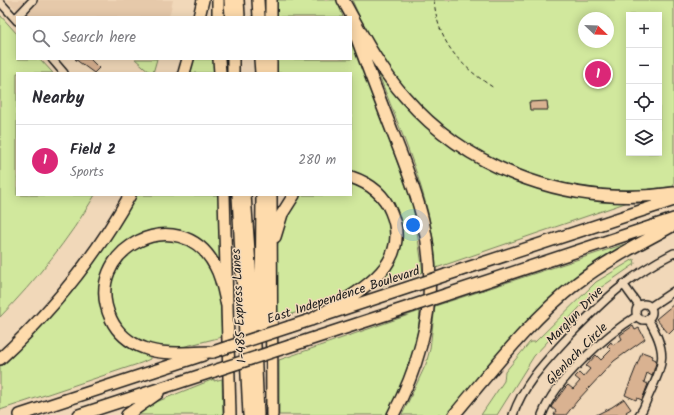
<!DOCTYPE html>
<meta charset="utf-8">
<style>
body{margin:0;font-family:Kalam,sans-serif;background:#f7f7f7;color:#2b2b33}
.controls{position:absolute;right:12px;top:12px;display:grid;overflow:hidden;border-radius:0px;box-shadow:0 2px 10px #0003}
.controls button{width:36px;height:36px;display:grid;place-items:center;padding:0;border:0;border-bottom:1px solid #e1e1e2;background:#fff;color:#2b2b33;font:20px sans-serif}
.compass{position:absolute;left:578px;top:12px;width:36px;height:36px;border-radius:50%;background:#fff;box-shadow:0 2px 10px #0003;rotate:113deg}
.you{position:absolute;left:413px;top:225px;width:14px;height:14px;margin:-10px;border:3px solid #fff;border-radius:50%;background:#1a73e8;box-shadow:0 0 0 6px #1a73e833}
.badge{display:grid;place-items:center;width:26px;height:26px;border-radius:50%;background:#db2777;color:#fff;font-size:13px;font-weight:700}
.pin{position:absolute;translate:-50% -50%;border:2px solid #fff;box-shadow:0 1px 4px #0006}
.list{margin:0;padding:0;list-style:none}
h2{display:flex;justify-content:space-between;align-items:center;height:52px;margin:0;padding:0 16px;font-size:17px}
h2 small{font-size:13px;font-weight:400;color:#7c7c81}
.list li{display:grid;grid-template-columns:26px 1fr auto;gap:12px;align-items:center;box-sizing:border-box;height:72px;padding:0 16px;border-top:1px solid #e1e1e2}
.list b{display:block;font-size:15px;white-space:nowrap}
.list p{margin:0;font-size:13px;white-space:nowrap;color:#7c7c81}
.list em{font-size:13px;font-style:normal;color:#7c7c81}
.icon{flex:none;width:22px;height:22px;fill:none;stroke:currentColor;stroke-width:2;stroke-linecap:round;stroke-linejoin:round}
.map{position:relative;flex:none;width:674px;height:415px;overflow:hidden}
.search{position:absolute;background:#fff;box-shadow:0 2px 10px #0003;left:16px;top:16px;width:336px;height:44px;display:flex;align-items:center;gap:10px;box-sizing:border-box;padding:0 14px;border-radius:0px;color:#7c7c81;font-size:15px}
.panel{position:absolute;background:#fff;box-shadow:0 2px 10px #0003;left:16px;top:72px;width:336px;height:124px;border-radius:0px}
.map>svg:first-child{display:block}
</style>
<div class="map">
<svg width="674" height="415" viewBox="0 0 674 415">
<rect width="100%" height="100%" fill="#f1d8b9"/>
<filter id="ink" filterUnits="userSpaceOnUse"><feTurbulence type="fractalNoise" baseFrequency=".025" numOctaves="2"/><feDisplacementMap in="SourceGraphic" scale="8" xChannelSelector="R" yChannelSelector="G"/><feConvolveMatrix kernelMatrix="1 2 1 2 8 2 1 2 1" color-interpolation-filters="sRGB"/></filter>
<g filter="url(#ink)">
<path fill="#e6c9aa" d="M7,0h166l-4,17h-146z"/>
<path fill="#d1e89d" stroke="#76825c" fill-rule="evenodd" d="M267,0h70l6,17h-76z
M352,0h322v186c-101,16 -210,-19 -274,-102 -20,-26 -35,-54 -48,-84zM629,15h30v138h-30zM584,18h24v24h-24z
M0,15l17,19v25h23l13,14h-36v122h78c-26,44 -59,85 -95,122z
M351,38l62,167 10,67 -48,16 -2,-2 17,-21 3,-53 -42,-37v-102h-82l-1,-14h83z
M135,59h22l-4,14h-2z
M192,59h23l1,14h-28z
M376,67l105,96 147,39 -192,66c-3,-71 -36,-136 -60,-201z
M351,184c17,5 33,20 37,37 15,61 -66,85 -111,97 0,-38 -8,-96 23,-123h51z
M136,195h83l2,68h-2c-28,-54 -104,-41 -116,17 -5,23 -1,36 15,53 11,10 17,17 32,23v3l-9,4 -141,47v-46l8,-7 111,-133z
M163,237l30,9 21,26 6,27 2,38 -40,10 -18,1 -17,-3 -17,-9 -14,-16 -7,-22 3,-24 18,-25z
M628,243l-62,41 -24,23 -95,108h-45l24,-51 4,-15 5,-43z
M634,259l1,5 -42,29 -59,63 -37,59h-16l23,-34 1,-9 25,-30h5l61,-60z
M420,311c-2,36 -16,73 -34,104h-107v-55z
M214,379v2l8,-2 1,36h-91l14,-9z"/>
<path fill="#d9b291" stroke="#1c1c1c" d="M75,59h15l9,9 -5,5z
M547,101l1,9h-18l-1,-8z
M674,304v25l-5,5 -13,-15z
M633,326l2,4 4,-2 6,11 -31,22 -37,40 -11,14h-12l2,-4 -5,-4 14,-19 3,-3 5,4 7,-8 -5,-4 4,-4 4,4 7,-8 -4,-3 10,-11 5,5 10,-10 -4,-4 4,-4 2,3 9,-6 -2,-4z
M642,352l11,4 -1,2 4,2v3l-4,13 -5,-3 -3,9 4,2 -6,16 -5,-2 -1,2 -11,-5z
M624,399l7,10 -5,3 2,3h-32l16,-8z"/>
<g fill="none" stroke-linecap="round" stroke-linejoin="round">
<defs>
<path id="minor" d="M0,2l17,19
M17,17l16,-17
M52,59l12,14
M623,284l16,22
M636 312a8 8 0 1 1 16 0a8 8 0 1 1-16 0Z
M650,307l24,-16
M513,415c11,-32 33,-54 56,-79 34,-35 60,-61 105,-83
M542,415c13,-35 64,-80 95,-99
M639,415l4,-6c16,-40 30,-50 5,-90"/>
<path id="highway" d="M218,0v17
M230,0l1,17
M238,0l1,17
M258,0l1,17
M271,0v17
M343,0c19,34 36,68 62,97 66,76 170,111 269,96
M199,17l4,-17
M355,33c13,36 27,72 41,108 10,26 21,53 27,80 16,68 2,134 -30,194
M219,59l1,14
M233,59v14
M260,59l1,14
M184,73l4,-14
M271,73v-14
M224,195l6,220
M238,195l11,220
M245,195l9,127 4,93
M271,195l1,220
M275,237l7,-23 12,-19
M446,275l228,-75
M445,295l229,-76
M311,320c39,-24 104,-51 80,-108 -7,-18 -22,-29 -40,-35
M261,324l1,-129
M289,327l124,-41
M290,346l122,-40
M213,352c-22,0 -48,4 -69,-4 -15,-5 -27,-16 -33,-29 -32,-69 69,-120 104,-53 7,12 9,27 12,40
M0,359c52,-48 96,-103 130,-164
M20,415l183,-60
M79,415l135,-44
M127,415l31,-22
M454,415c39,-46 75,-94 123,-132 30,-23 64,-40 97,-58"/>
</defs>
<use href="#minor" stroke="#1c1c1c" stroke-width="10"/>
<use href="#highway" stroke="#1c1c1c" stroke-width="14"/>
<path stroke="#1c1c1c" stroke-width="1" stroke-dasharray="4 3" stroke-linecap="butt" d="M434,0c4,43 25,65 60,88"/>
<use href="#minor" stroke="#f1d8b9" stroke-width="7"/>
<use href="#highway" stroke="#fedbac" stroke-width="11"/>
<defs>
<path id="highway-bridge" d="M413,286l33,-11
M412,306l33,-11
M213,352l76,-25
M214,371l76,-25"/>
</defs>
<use href="#highway-bridge" stroke="#1c1c1c" stroke-width="14" stroke-linecap="butt"/>
<use href="#highway-bridge" stroke="#fedbac" stroke-width="11"/>
</g>
</g>
<g text-anchor="middle" stroke-width="3" stroke-linejoin="round" paint-order="stroke">
<g font-size="13" fill="#1c1c1c" stroke="#f1d8b9">
<text transform="translate(343 294) rotate(-18)" y="5">East Independence Boulevard</text>
<text transform="translate(238 306) rotate(-93)" y="5">I-485 Express Lanes</text>
<text transform="translate(574 315) rotate(-46)" y="5">Marglyn Drive</text>
<text transform="translate(576 353) rotate(-45)" y="5">Glenloch Circle</text>
</g>
</g>
</svg>
<div class="controls">
<button>+</button>
<button>−</button>
<button><svg class="icon" aria-label="locate" viewBox="0 0 24 24"><circle cx="12" cy="12" r="6"/><path d="M12 2v4M12 18v4M2 12h4M18 12h4"/></svg></button>
<button><svg class="icon" aria-label="layers" viewBox="0 0 24 24"><path d="M12 4l9 5-9 5-9-5zM3 14l9 5 9-5"/></svg></button>
</div>
<svg class="compass" viewBox="-18 -18 36 36"><path d="M0-13l5 13h-10z" fill="#e53935"/><path d="M0 13l5-13h-10z" fill="#7c7c81"/></svg>
<div class="you"></div>
<div class="pin badge" style="left:598px;top:74px">1</div>
<div class="search"><svg class="icon" aria-label="search" viewBox="0 0 24 24"><circle cx="10" cy="10" r="6"/><path d="M15 15l6 6"/></svg>Search here</div>
<section class="panel">
<h2>Nearby<small></small></h2>
<ul class="list">
<li><span class="badge">1</span><div><b>Field 2</b><p>Sports</p></div><em>280 m</em></li>
</ul>
</section>
</div>
